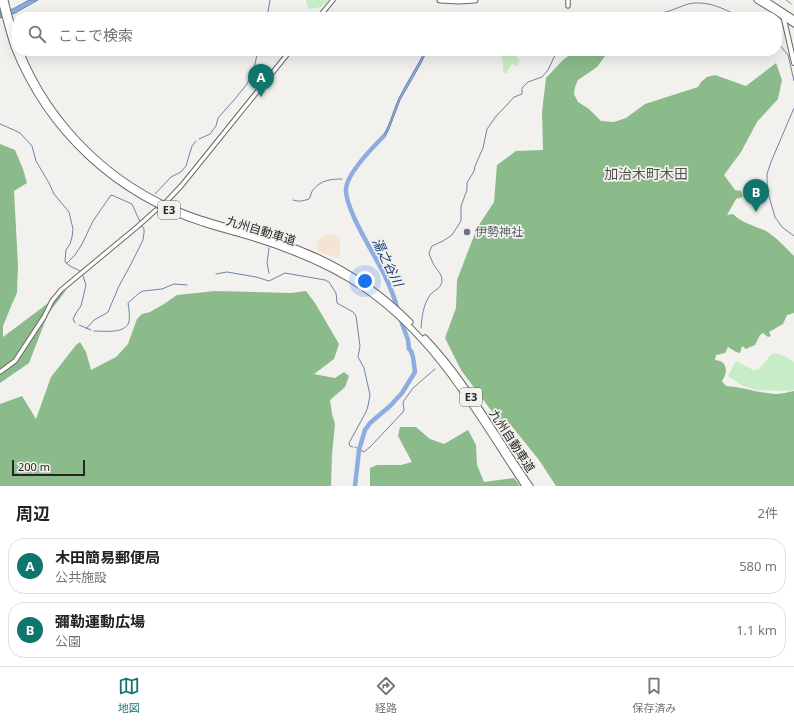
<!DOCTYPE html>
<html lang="ja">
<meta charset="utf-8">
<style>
body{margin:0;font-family:"Noto Sans","Noto Sans JP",sans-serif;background:#f2f2f2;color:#202124}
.scale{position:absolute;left:12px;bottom:10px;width:73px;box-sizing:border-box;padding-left:4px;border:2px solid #262524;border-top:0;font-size:11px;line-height:14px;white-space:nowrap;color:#262524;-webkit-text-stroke:3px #f3f1ed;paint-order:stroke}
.you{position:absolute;left:365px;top:281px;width:14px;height:14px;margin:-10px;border:3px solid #fff;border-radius:50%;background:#1a73e8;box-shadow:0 0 0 6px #1a73e833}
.badge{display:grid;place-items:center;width:26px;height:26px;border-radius:50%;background:#0f766e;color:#fff;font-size:13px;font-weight:700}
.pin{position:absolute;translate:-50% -33px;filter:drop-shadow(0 1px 2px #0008)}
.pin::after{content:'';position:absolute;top:21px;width:14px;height:12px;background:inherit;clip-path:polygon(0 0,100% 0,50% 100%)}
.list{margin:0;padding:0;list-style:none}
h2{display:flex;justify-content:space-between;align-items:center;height:52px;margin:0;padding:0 16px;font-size:17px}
h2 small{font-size:13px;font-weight:400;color:#757577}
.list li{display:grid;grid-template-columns:26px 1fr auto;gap:12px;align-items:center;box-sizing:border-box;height:56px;margin:0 8px 8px;padding:0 8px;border:1px solid #e0e0e0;border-radius:16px}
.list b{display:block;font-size:15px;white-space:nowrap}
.list p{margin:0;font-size:13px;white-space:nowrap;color:#757577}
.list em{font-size:13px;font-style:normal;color:#757577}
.icon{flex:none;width:22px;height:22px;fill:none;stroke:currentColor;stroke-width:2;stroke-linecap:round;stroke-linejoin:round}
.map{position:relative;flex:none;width:794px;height:486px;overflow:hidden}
.search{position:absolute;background:#fff;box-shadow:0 4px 16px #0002;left:12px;right:12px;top:12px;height:44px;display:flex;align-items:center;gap:10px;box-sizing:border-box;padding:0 14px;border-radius:16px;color:#757577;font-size:15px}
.sheet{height:180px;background:#fff}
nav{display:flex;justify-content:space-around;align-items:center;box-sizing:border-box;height:56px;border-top:1px solid #e0e0e0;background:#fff;font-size:11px;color:#757577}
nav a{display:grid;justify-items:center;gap:2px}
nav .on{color:#0f766e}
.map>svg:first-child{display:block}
</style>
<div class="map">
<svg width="794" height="486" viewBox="0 0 794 486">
<rect width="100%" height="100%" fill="#f3f1ed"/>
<path fill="#f5e4d2" d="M327,234l13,3v22l-21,-8 -3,-9z"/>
<path fill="#c6edc6" d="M306,0h23l-8,7 -13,2z
M498,51h11l11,9 -3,6 -4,-2 -2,1 -5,9 -3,-2c0,-8 1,-15 -5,-21z
M776,353l8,3 10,6v28l-5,1 -33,-1 -15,-5 -13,-9 8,-15 17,9 6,-1 12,-14z"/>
<path fill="#8bbb8b" d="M575,51h29l1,5 -8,11 -19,13 -3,7 -1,7 4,8 11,7 12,12 13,1 12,-4 19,-14 53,-17 3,-5 6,-5 8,-2 31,11 30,-23 6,17 -4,19 -21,23 -16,30 -17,23 11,15 6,1 2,6 -7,2 -9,16 6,-1c9,9 22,12 33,17 11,7 19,16 28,25v57l-7,2 -4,9 -14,8 2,4 -3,1 -5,-4 -3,2 -5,10 -9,4 -4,-3 -2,7 -4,-1 -8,-5 -3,6 -9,2 -1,5c13,1 13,12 7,21l4,5c17,1 32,7 49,8 6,0 13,-2 19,-3v95h-238l-17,-26 -29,-36 -8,1 -41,-55 -16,-32 11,-30 1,-28 20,-52 17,-26 3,-37 19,-14 27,-1 -1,-38 4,-34 17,-18z
M0,144l15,6 8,19 4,14 -13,8 4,74 -1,28 -5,11 -9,22v11l64,-48 -19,25 -19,49 -29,20z
M215,291l76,2 15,-2 9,12 24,41 -5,15 -20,15 21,4 9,-6 5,4 -4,11 -15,13 2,14 3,10 -3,30 -1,32h-331v-82l22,-8 14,23 15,-42 25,-32 4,-3 6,10 5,18 25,-13 12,-13 9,-25 5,-5 8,-2 14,-8 13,-9z
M400,427h16l14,12 14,5 24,-14 8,15 1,20 7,17 30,-4 6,8h-150v-18l7,-3h24l11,-3 -14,-26z"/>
<path fill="#8cade1" stroke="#6d84a8" d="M29,0h9l-23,13 -15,5v-6l13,-3z
M425,51h2l-7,14 -20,35 -11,29 -4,8 -5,5 -1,-1c11,-13 13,-28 20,-43 8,-16 18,-31 26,-47z"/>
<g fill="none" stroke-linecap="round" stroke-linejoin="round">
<path stroke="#6d84a8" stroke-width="1" d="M267,17l3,-17
M628,17c5,-2 10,-4 15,-4 6,0 12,1 19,0 9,-2 17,-6 26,-9 18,-4 36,4 51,13
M777,42l11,13 6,26
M794,108l-23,54 -4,12v7l1,12 7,24 7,10 12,9
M0,124l14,6 6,3 12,13 4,15 13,22 5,11 15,18 4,17 -1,8 -2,7 -4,6 -1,11 1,2 4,3 10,5
M199,139l11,-5 6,-8 2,-8 16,-18 13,-16 6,-12 5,-21
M347,179h2
M155,194l16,-17 10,-5 5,-6 6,-20 4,-5
M293,200c6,2 10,1 16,-1 2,-3 2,-7 4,-9 7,-10 19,-11 29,-11
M268,226v4
M67,263l8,-8 7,-11 11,-23 18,-26 3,1 18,8 8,18
M269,273l-2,-10 2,-15
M216,274l11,-2 29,5 13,4 16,-8 40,7 4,2 7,11 1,10 16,9 3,4 4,30 -2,11 6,11 6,27 -2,11 -2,6 -17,31 1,3 3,1
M75,323l-2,-4 3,-6 5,-7 5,-21 -3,-9
M79,325l12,5
M421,328c1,-11 2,-23 9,-33 4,-5 11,-6 12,-14 0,-7 -5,-11 -8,-16 -2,-4 -4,-8 -5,-12l3,-7 11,-5 9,-6 9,-14v-15l6,-16v-7l7,-12 1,-5 8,-18 4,-19 10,-14 8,-8 9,-10 8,-3v-6l6,-6 14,-5 6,-7 9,-19
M86,329l8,-9 11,-6 3,-2 11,-26 12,-22 12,-24 1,-7v-4l-2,-3
M94,331c11,0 31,3 35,-9 1,-5 0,-13 -1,-19l10,-9 5,-3 19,-2 12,-5 13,1
M355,447l9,5 6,-5 33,-35 1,-2 -1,-8 10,-14 22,-19"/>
<path stroke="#8cade1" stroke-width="4.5" d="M383,137c-11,11 -35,36 -37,51 -2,20 29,67 38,86 6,12 11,25 14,37
M355,486l4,-36 6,-20 5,-7 20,-17 12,-13 13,-21 -2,-15 -2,-6 -2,-2 -1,-9 -8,-22"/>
<defs>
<path id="minor" d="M568,0v6
M319,17l14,-17
M166,202l16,-17 108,-134
M0,372l15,-11 4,-6 25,-38 8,-16 9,-11 76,-63 19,-17"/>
<path id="major" d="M783,15l11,48"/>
<path id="highway" d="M1,0c4,16 8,32 13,47 34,85 102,148 189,176 17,6 36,10 54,16 38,12 75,27 108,50 73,51 112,125 160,197
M5,0l4,16 8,27
M440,0l19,1 16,-1
M757,0l18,11 19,13
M765,0l29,19
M20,51c30,74 90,133 164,162 30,12 62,18 92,28 50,16 97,44 134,81
M425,338c42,44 70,98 105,148"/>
</defs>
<use href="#minor" stroke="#6a6865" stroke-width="5.5"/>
<use href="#major" stroke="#6a6865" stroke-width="6"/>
<use href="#highway" stroke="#6a6865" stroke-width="7"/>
<use href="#minor" stroke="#fff" stroke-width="3.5"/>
<use href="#major" stroke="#fff" stroke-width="4"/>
<use href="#highway" stroke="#fff" stroke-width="5"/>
<path stroke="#8d8b89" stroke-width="1" stroke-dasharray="7 7" stroke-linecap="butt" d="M786,0l8,6"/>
</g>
<circle fill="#6b7280" stroke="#f3f1ed" stroke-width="1.5" cx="467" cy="232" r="4"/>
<g text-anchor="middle" stroke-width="3.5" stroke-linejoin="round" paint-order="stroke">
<g fill="#f3f1ed" stroke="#646260" stroke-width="1">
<rect x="158" y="201" width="22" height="18" rx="3"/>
<rect x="460" y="388" width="22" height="18" rx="3"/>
</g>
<g font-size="11" font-weight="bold" fill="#262524">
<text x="169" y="214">E3</text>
<text x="471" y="401">E3</text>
</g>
<g font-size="12" fill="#262524" stroke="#f3f1ed">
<text transform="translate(261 231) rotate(17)" y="4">九州自動車道</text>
<text transform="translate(512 441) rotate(57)" y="4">九州自動車道</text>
</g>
<g font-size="12" fill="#5b616d" stroke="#f3f1ed" text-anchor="start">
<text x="475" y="236">伊勢神社</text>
</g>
<g font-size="13" font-style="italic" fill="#173d7c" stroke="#f3f1ed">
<text transform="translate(388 262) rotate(64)" y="5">湯之谷川</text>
</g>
<g font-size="14" fill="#54524f" stroke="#f3f1ed">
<text x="646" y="179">加治木町木田</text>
</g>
</g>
</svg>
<div class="scale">200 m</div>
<div class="you"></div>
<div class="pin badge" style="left:261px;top:97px">A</div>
<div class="pin badge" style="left:756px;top:212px">B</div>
<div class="search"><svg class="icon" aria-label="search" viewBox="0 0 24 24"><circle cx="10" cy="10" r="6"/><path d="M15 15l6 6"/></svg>ここで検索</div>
</div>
<section class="sheet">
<h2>周辺<small>2件</small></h2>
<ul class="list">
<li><span class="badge">A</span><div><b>木田簡易郵便局</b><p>公共施設</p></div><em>580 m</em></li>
<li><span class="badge">B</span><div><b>彌勒運動広場</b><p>公園</p></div><em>1.1 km</em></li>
</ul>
</section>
<nav>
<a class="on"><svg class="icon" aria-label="map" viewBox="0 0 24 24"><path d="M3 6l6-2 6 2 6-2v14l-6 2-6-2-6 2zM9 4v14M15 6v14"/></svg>地図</a>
<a><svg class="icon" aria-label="directions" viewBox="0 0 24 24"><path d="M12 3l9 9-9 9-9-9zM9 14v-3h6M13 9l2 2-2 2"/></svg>経路</a>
<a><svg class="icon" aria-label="saved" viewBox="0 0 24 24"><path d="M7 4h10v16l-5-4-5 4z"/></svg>保存済み</a>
</nav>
